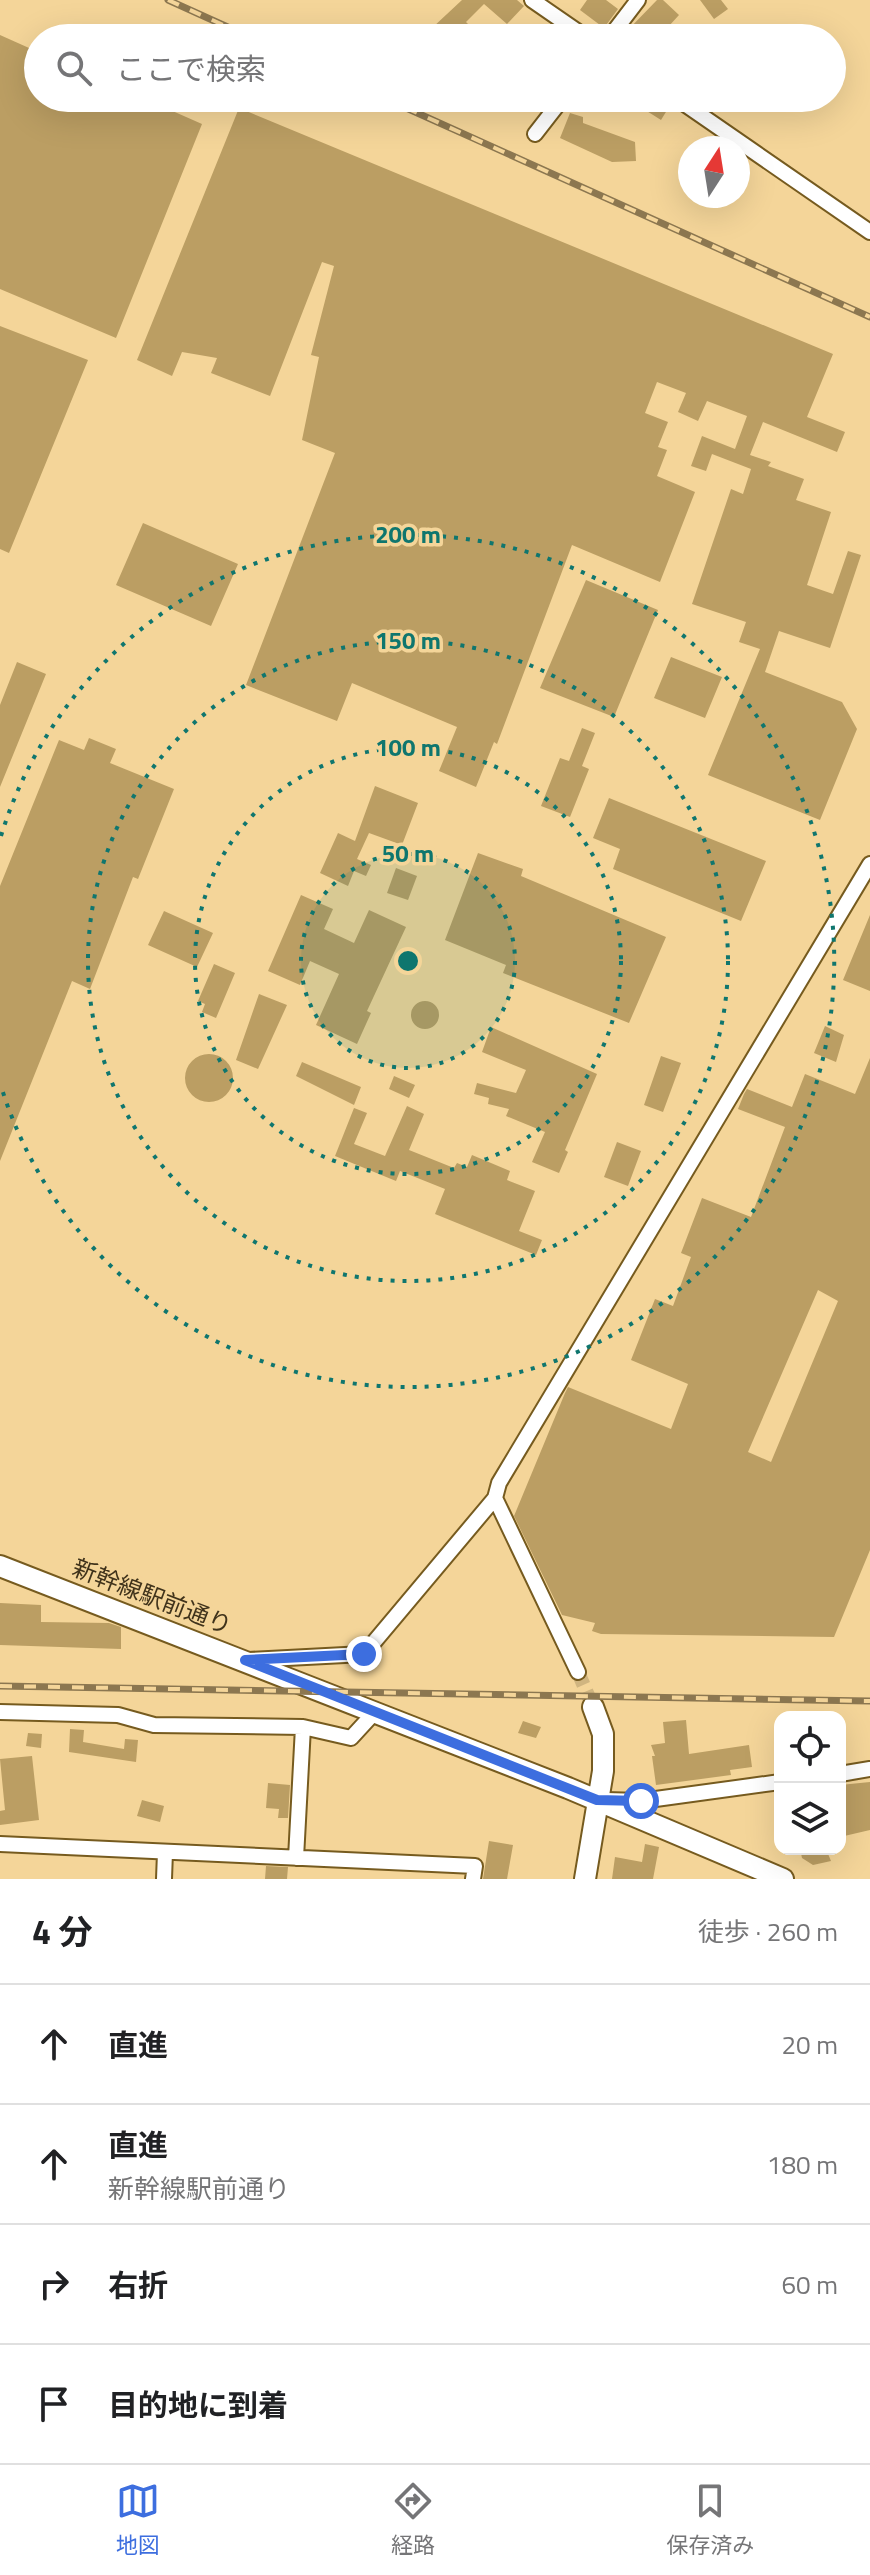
<!DOCTYPE html>
<html lang="ja">
<meta charset="utf-8">
<style>
body{margin:0;font-family:"Titillium Web","Noto Sans JP",sans-serif;background:#f2f2f2;color:#202124}
.controls{position:absolute;right:24px;bottom:24px;display:grid;overflow:hidden;border-radius:16px;box-shadow:0 8px 32px #0002}
.controls button{width:72px;height:72px;display:grid;place-items:center;padding:0;border:0;border-bottom:2px solid #e0e0e0;background:#fff;color:#202124;font:40px sans-serif}
.compass{position:absolute;left:678px;top:136px;width:72px;height:72px;border-radius:50%;background:#fff;box-shadow:0 8px 32px #0002;rotate:12deg}
.stop{position:absolute;width:24px;height:24px;margin:-18px;border:6px solid #3d6edf;border-radius:50%;background:#fff}
.stop.end{background:#3d6edf;border-color:#fff;box-shadow:0 2px 8px #0008}
.list{margin:0;padding:0;list-style:none}
h2{display:flex;justify-content:space-between;align-items:center;height:104px;margin:0;padding:0 32px;font-size:34px}
h2 small{font-size:26px;font-weight:400;color:#757577}
.list li{display:grid;grid-template-columns:52px 1fr auto;gap:24px;align-items:center;box-sizing:border-box;height:120px;padding:0 32px;border-top:2px solid #e0e0e0}
.list b{display:block;font-size:30px;white-space:nowrap}
.list p{margin:0;font-size:26px;white-space:nowrap;color:#757577}
.list em{font-size:26px;font-style:normal;color:#757577}
.icon{flex:none;width:44px;height:44px;fill:none;stroke:currentColor;stroke-width:2;stroke-linecap:round;stroke-linejoin:round}
.map{position:relative;flex:none;width:870px;height:1879px;overflow:hidden}
.search{position:absolute;background:#fff;box-shadow:0 8px 32px #0002;left:24px;right:24px;top:24px;height:88px;display:flex;align-items:center;gap:20px;box-sizing:border-box;padding:0 28px;border-radius:44px;color:#757577;font-size:30px}
.sheet{height:584px;background:#fff}
nav{display:flex;justify-content:space-around;align-items:center;box-sizing:border-box;height:112px;border-top:2px solid #e0e0e0;background:#fff;font-size:22px;color:#757577}
nav a{display:grid;justify-items:center;gap:4px}
nav .on{color:#3d6edf}
.map>svg:first-child{display:block}
</style>
<div class="map">
<svg width="870" height="1879" viewBox="0 0 870 1879">
<rect width="100%" height="100%" fill="#f4d599"/>
<g fill="none" stroke-linecap="round" stroke-linejoin="round">
<path stroke="#8594b2" stroke-width="4" d="M693,102l164,113"/>
</g>
<path fill="#bb9e63" fill-rule="evenodd" d="M462,0h55l7,6 -17,18 -23,-20 -18,18 16,16h-40l-10,-10z
M587,0h19l12,9 -14,19 -24,-18z
M657,0h6l16,15 -21,23h-25l-8,-5z
M700,0h21l7,9 -14,10z
M549,24l17,12 2,2h-33z
M0,35l38,17v46h105l59,26 -86,214 -116,-49z
M648,98l21,9 -8,13 -19,-12z
M239,108l594,246 -26,63 38,15 -8,20 -74,-30 -13,33 21,7 -3,4 36,13 -8,21 35,12 -24,73 26,9 15,-43 13,4 -31,93 -51,-17 -14,41 77,30 15,27 -37,91 -112,-45 52,-126 -21,-7 7,-20 -54,-18 39,-115 12,5 8,-25 -39,-15 -6,17 -15,-5 11,-30 33,13 12,-33 -40,-15 -9,20 -20,-9 8,-19 -29,-11 -12,31 23,9 -10,25 9,3 -10,26 38,16 -35,90 -88,-37 -75,199 -3,-2 -18,45 -37,-16 18,-44 -105,-44 -15,38 -91,-36 89,-232 -33,-13 17,-83 -8,-2 23,-89 -12,-4 -52,134 -59,-23 6,-15 -35,-6 -10,24 -35,-16z
M570,113l13,4v6l52,19 1,19 -24,1 -52,-24z
M0,326l88,34 -79,193 -9,-4z
M143,523l95,41 -27,62 -95,-41z
M586,580l72,30 -44,107 -74,-29z
M671,657l51,20 -17,41 -51,-20z
M17,662l29,12 -46,113v-82z
M582,728l13,5 -13,33 7,3 -19,48 -29,-11 19,-48 9,3z
M89,738l27,11 -6,14 64,26 -36,90 -5,-2 -43,112 -18,-8 -72,180v-275l59,-146 25,10z
M375,786l43,17 -16,42 -33,-12 -12,26 14,6 -5,11 -12,-5 -6,15 -28,-13 18,-40 17,8z
M609,798l157,63 -25,60 -128,-52 7,-20 -27,-11z
M478,853l45,16 -2,7 145,61 -37,86 -126,-50 3,-8 -61,-25z
M396,868l21,8 -9,24 -21,-7z
M301,895l32,14 -9,20 30,14 15,-33 37,17 -39,84 4,2 -14,31 -41,-19 23,-51 -29,-13 -10,24 -32,-14z
M164,911l49,22 -16,34 -49,-22z
M870,915v76l-27,-11z
M214,964l21,9 -19,45 -14,-6 3,-8 -7,-3z
M259,994l28,11 -29,64 -22,-9z
M411 1015a14 14 0 1 1 28 0a14 14 0 1 1-28 0Z
M825,1026l19,9 -8,27 -22,-9z
M491,1027l106,47 -32,76 3,2 -9,21 -27,-11 13,-30 -39,-16 3,-7 -21,-5 1,-6 -15,-4 3,-11 39,10 10,-23 -44,-18z
M185 1078a24 24 0 1 1 48 0a24 24 0 1 1-48 0Z
M661,1056l20,7 -18,49 -19,-7z
M870,1058v492l-36,87 -233,-3 -9,-3 3,-8 -33,-8 -48,-99 51,-123 3,-6 103,42 17,-45 -57,-24 24,-61 18,7 18,-49 -10,-4 21,-55 49,19 34,-90 -47,-18 6,-15 3,-5 45,18 13,-33 50,20zM818,1290l20,11 -67,161 -23,-10z
M302,1062l59,25 -7,18 -58,-29z
M394,1076l21,9 -6,13 -20,-9z
M407,1106l17,8 -15,36 45,18 3,-5 10,4 5,-12 38,16 -3,9 28,11 -16,40 23,9 -6,15 -101,-41 10,-25 -45,-18 -4,10 -61,-25 19,-48 13,5 -13,31 31,12z
M617,1142l24,9 -13,35 -24,-9z
M0,1603l41,2v17l68,1 12,4v22l-121,-4z
M686,1720l3,34 60,-9 3,22 -22,3 1,5 -75,10 -4,-29h3l-4,-11 14,-2 -2,-21z
M523,1721l18,6 -5,11 -18,-5z
M70,1729l14,1 -1,12 41,7 1,-10 13,1 -2,22 -67,-10z
M28,1733l14,1 -1,14 -15,-2z
M32,1756l7,64 -39,5v-14l5,-1 -5,-51z
M870,1782v48l-30,7v-52z
M268,1783l22,2 -2,33h-10l1,-9 -13,-1z
M142,1800l22,6 -4,16 -23,-6z
M489,1841l24,4 -6,34h-24z
M645,1844l14,3 -6,32h-41l3,-22 27,5z
M800,1849h26l5,12 -18,4 -11,-7z
M266,1866l22,1 -1,12h-22z"/>
<g fill="none" stroke-linecap="round" stroke-linejoin="round">
<path stroke="#d0b580" stroke-width="14" stroke-dasharray="14 7" stroke-linecap="butt" d="M578,1672l15,35"/>
<defs>
<path id="street" d="M532,0l55,38
M609,38l29,-38
M676,98l194,134
M535,134l28,-36
M249,1660l115,-6 131,-156
M578,1672l-83,-174 4,-15 371,-619
M0,1712l118,3 36,10 149,2 48,11 23,-25
M840,1774l30,-5
M606,1800l35,1 139,-19
M0,1844l475,22 -2,13
M296,1858l7,-131
M164,1879l1,-27"/>
<path id="secondary" d="M0,1566l568,222 215,91
M585,1879l18,-108v-37l-10,-27"/>
</defs>
<use href="#street" stroke="#765b1f" stroke-width="18"/>
<use href="#secondary" stroke="#765b1f" stroke-width="24"/>
<use href="#street" stroke="#fff" stroke-width="14"/>
<use href="#secondary" stroke="#fff" stroke-width="20"/>
<defs>
<path id="rail" d="M168,0l84,38
M384,98l486,219
M0,1686l870,15"/>
</defs>
<use href="#rail" stroke="#8c7750" stroke-width="7"/>
<use href="#rail" stroke="#f4d599" stroke-width="4" stroke-dasharray="12" stroke-linecap="butt"/>
</g>
<g fill="none" stroke-linecap="round" stroke-linejoin="round">
<path stroke="#3d6edf" stroke-width="10" d="M364,1654l-119,6 352,140 44,1"/>
</g>
<circle cx="408" cy="961" r="107" fill="#0f766e" fill-opacity=".12"/>
<g fill="none" stroke="#0f766e" stroke-width="4" stroke-dasharray="4 8">
<circle cx="408" cy="961" r="107"/>
<circle cx="408" cy="961" r="213"/>
<circle cx="408" cy="961" r="320"/>
<path d="M1 836A426 426 0 1 1 1 1086"/>
</g>
<g text-anchor="middle" stroke-width="7" stroke-linejoin="round" paint-order="stroke">
<g font-size="24" fill="#40331b" stroke="#f4d599">
<text transform="translate(152 1597) rotate(21)" y="8">新幹線駅前通り</text>
</g>
</g>
<circle cx="408" cy="961" r="12" fill="#0f766e" stroke="#f4d599" stroke-width="4"/>
<g font-size="24" text-anchor="middle" font-weight="bold" fill="#0f766e" stroke="#f4d599" stroke-width="7" stroke-linejoin="round" paint-order="stroke">
<text x="408" y="543">200 m</text>
<text x="408" y="649">150 m</text>
<text x="408" y="756">100 m</text>
<text x="408" y="862">50 m</text>
</g>
</svg>
<div class="controls">
<button><svg class="icon" aria-label="locate" viewBox="0 0 24 24"><circle cx="12" cy="12" r="6"/><path d="M12 2v4M12 18v4M2 12h4M18 12h4"/></svg></button>
<button><svg class="icon" aria-label="layers" viewBox="0 0 24 24"><path d="M12 4l9 5-9 5-9-5zM3 14l9 5 9-5"/></svg></button>
</div>
<svg class="compass" viewBox="-18 -18 36 36"><path d="M0-13l5 13h-10z" fill="#e53935"/><path d="M0 13l5-13h-10z" fill="#757577"/></svg>
<div class="stop" style="left:641px;top:1801px"></div>
<div class="stop end" style="left:364px;top:1654px"></div>
<div class="search"><svg class="icon" aria-label="search" viewBox="0 0 24 24"><circle cx="10" cy="10" r="6"/><path d="M15 15l6 6"/></svg>ここで検索</div>
</div>
<section class="sheet">
<h2>4 分<small>徒歩 · 260 m</small></h2>
<ul class="list">
<li><svg class="icon" aria-label="ahead" viewBox="0 0 24 24"><path d="M12 20V5M6 11l6-6 6 6"/></svg><div><b>直進</b></div><em>20 m</em></li>
<li><svg class="icon" aria-label="ahead" viewBox="0 0 24 24"><path d="M12 20V5M6 11l6-6 6 6"/></svg><div><b>直進</b><p>新幹線駅前通り</p></div><em>180 m</em></li>
<li><svg class="icon" aria-label="right" viewBox="0 0 24 24"><path d="M7 20v-9h11M14 6l5 5-5 5"/></svg><div><b>右折</b></div><em>60 m</em></li>
<li><svg class="icon" aria-label="arrive" viewBox="0 0 24 24"><path d="M6 21V4h12l-3 4 3 4H6"/></svg><div><b>目的地に到着</b></div></li>
</ul>
</section>
<nav>
<a class="on"><svg class="icon" aria-label="map" viewBox="0 0 24 24"><path d="M3 6l6-2 6 2 6-2v14l-6 2-6-2-6 2zM9 4v14M15 6v14"/></svg>地図</a>
<a><svg class="icon" aria-label="directions" viewBox="0 0 24 24"><path d="M12 3l9 9-9 9-9-9zM9 14v-3h6M13 9l2 2-2 2"/></svg>経路</a>
<a><svg class="icon" aria-label="saved" viewBox="0 0 24 24"><path d="M7 4h10v16l-5-4-5 4z"/></svg>保存済み</a>
</nav>
